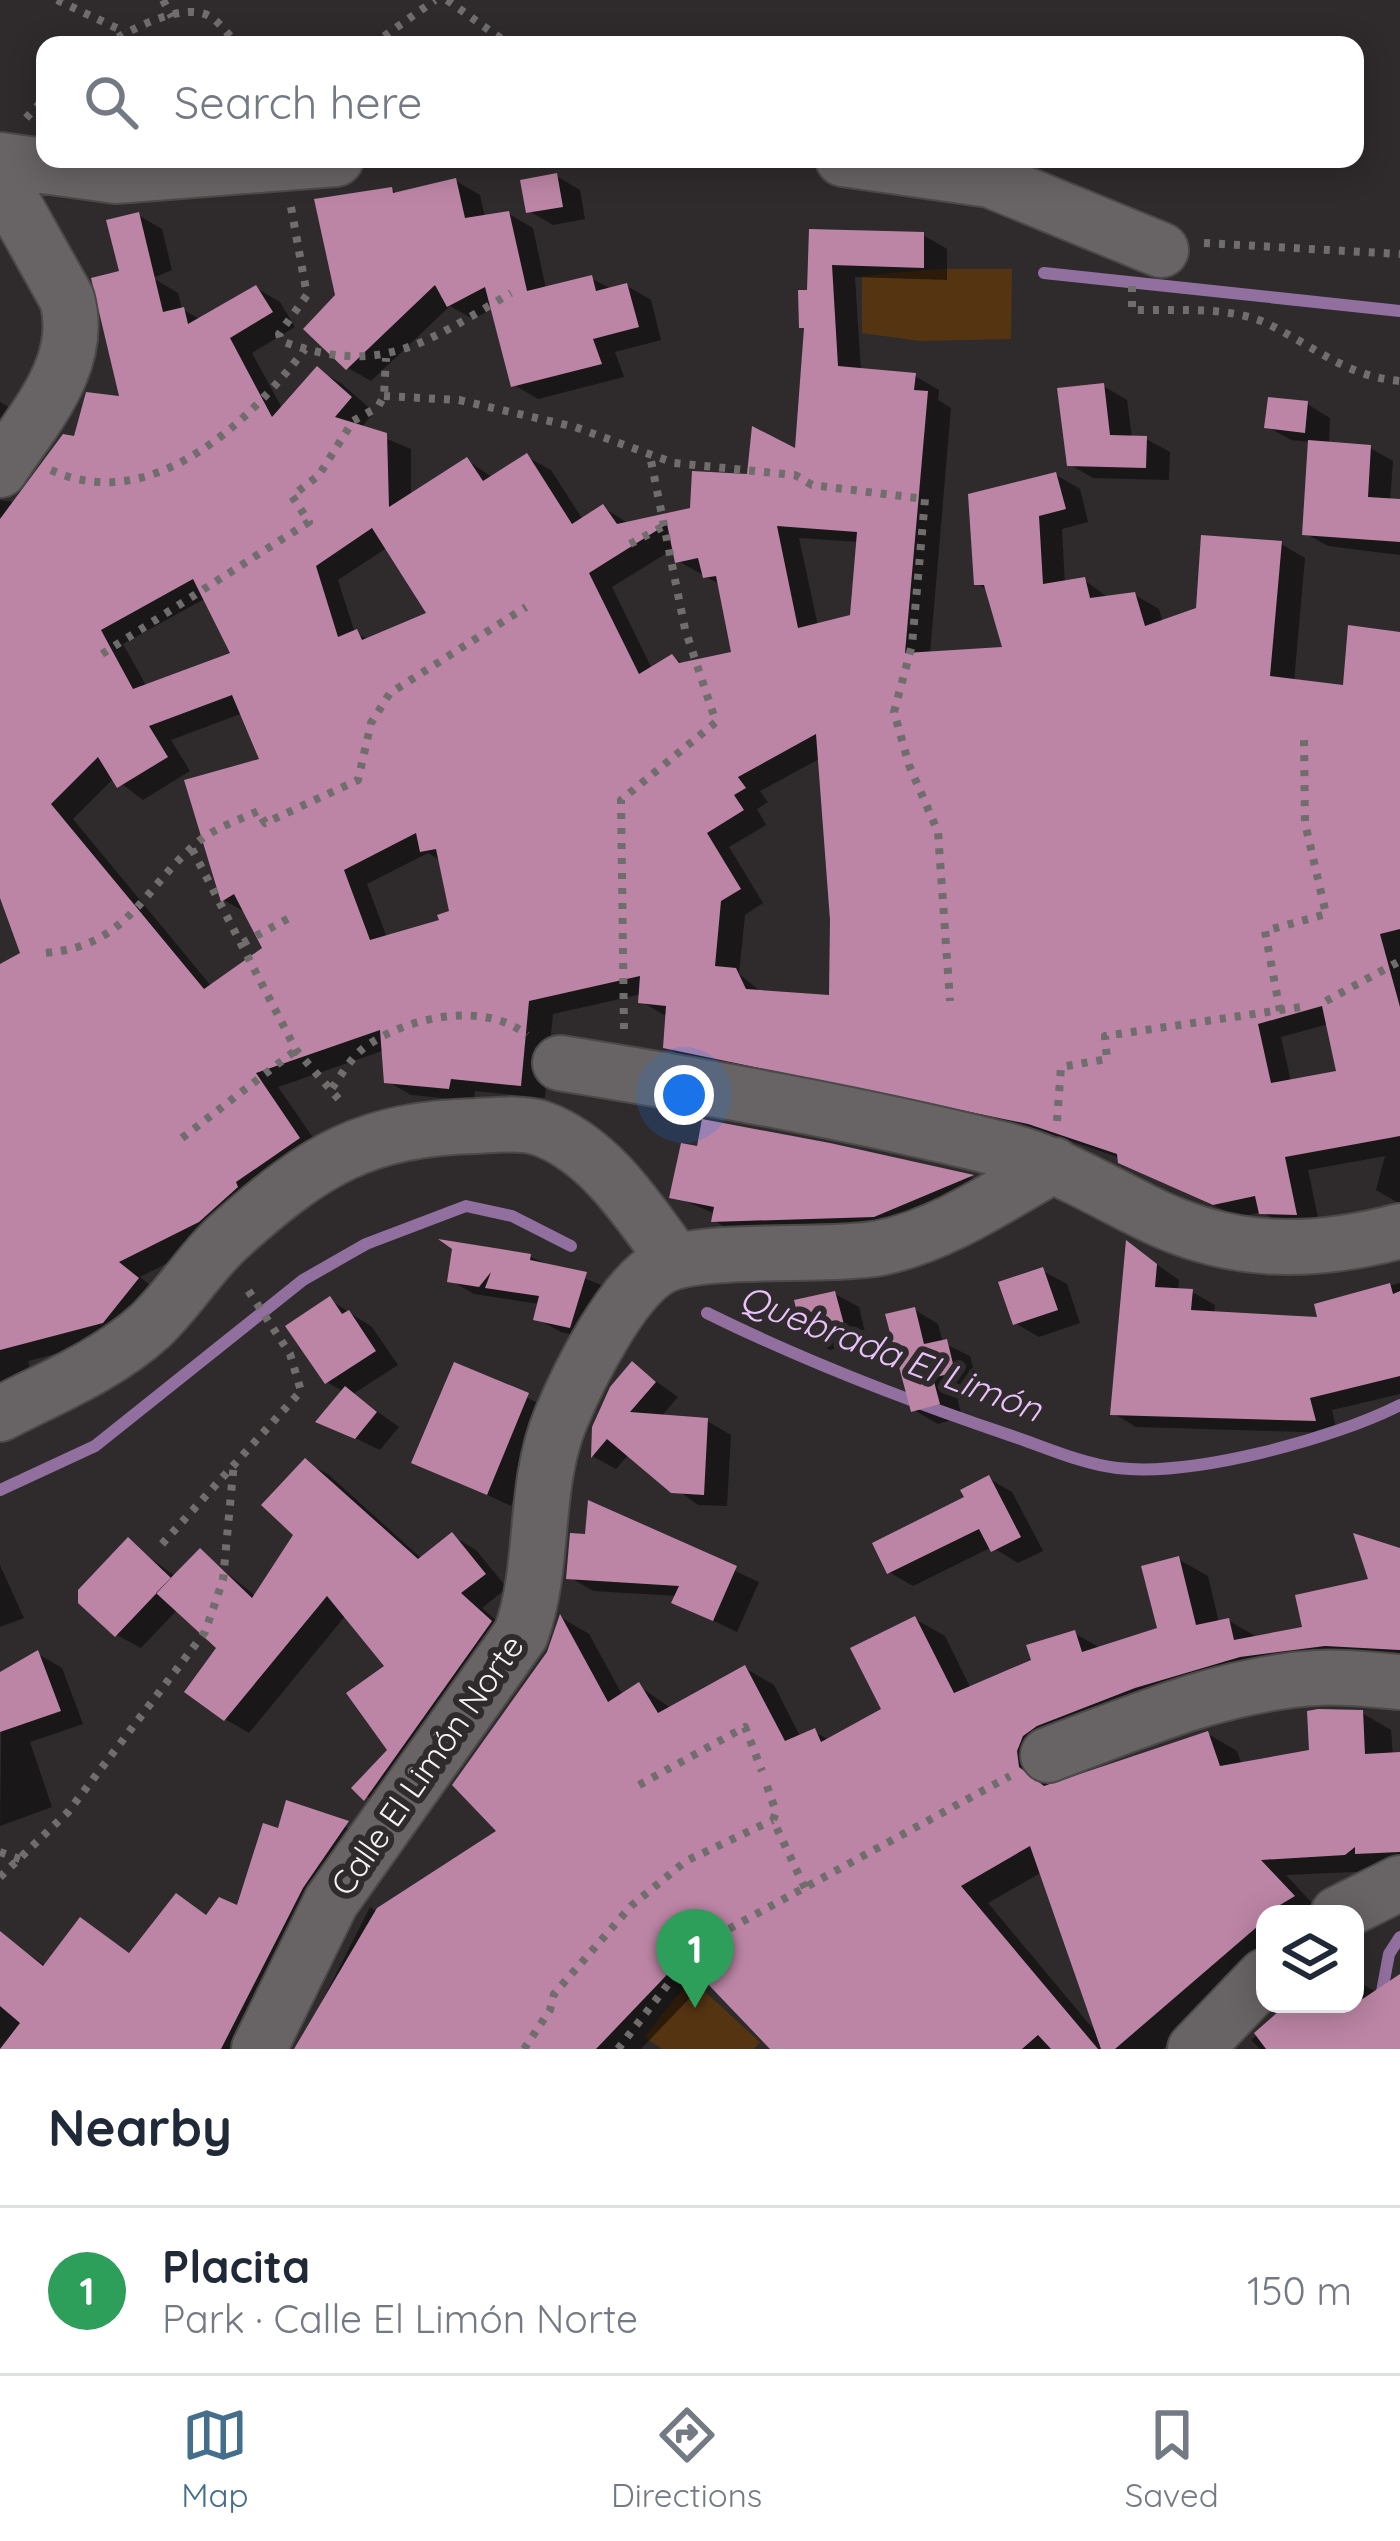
<!DOCTYPE html>
<meta charset="utf-8">
<style>
body{margin:0;font-family:Quicksand,sans-serif;background:#f6f6f7;color:#1f2937}
.controls{position:absolute;right:36px;bottom:36px;display:grid;overflow:hidden;border-radius:24px;box-shadow:0 6px 30px #0003}
.controls button{width:108px;height:108px;display:grid;place-items:center;padding:0;border:0;border-bottom:3px solid #e0e1e3;background:#fff;color:#1f2937;font:60px sans-serif}
.you{position:absolute;left:684px;top:1095px;width:42px;height:42px;margin:-30px;border:9px solid #fff;border-radius:50%;background:#1a73e8;box-shadow:0 0 0 18px #1a73e833}
.badge{display:grid;place-items:center;width:78px;height:78px;border-radius:50%;background:#436e8c;color:#fff;font-size:39px;font-weight:700}
.pin{position:absolute;translate:-50% -99px;filter:drop-shadow(0 3px 6px #0008)}
.pin::after{content:'';position:absolute;top:63px;width:42px;height:36px;background:inherit;clip-path:polygon(0 0,100% 0,50% 100%)}
.list{margin:0;padding:0;list-style:none}
h2{display:flex;justify-content:space-between;align-items:center;height:156px;margin:0;padding:0 48px;font-size:51px}
h2 small{font-size:39px;font-weight:400;color:#747a83}
.list li{display:grid;grid-template-columns:78px 1fr auto;gap:36px;align-items:center;box-sizing:border-box;height:168px;padding:0 48px;border-top:3px solid #e0e1e3}
.list b{display:block;font-size:45px;white-space:nowrap}
.list p{margin:0;font-size:39px;white-space:nowrap;color:#747a83}
.list em{font-size:39px;font-style:normal;color:#747a83}
.icon{flex:none;width:66px;height:66px;fill:none;stroke:currentColor;stroke-width:2;stroke-linecap:round;stroke-linejoin:round}
.map{position:relative;flex:none;width:1400px;height:2049px;overflow:hidden}
.search{position:absolute;background:#fff;box-shadow:0 6px 30px #0003;left:36px;right:36px;top:36px;height:132px;display:flex;align-items:center;gap:30px;box-sizing:border-box;padding:0 42px;border-radius:24px;color:#747a83;font-size:45px}
.sheet{height:324px;background:#fff}
nav{display:flex;justify-content:space-around;align-items:center;box-sizing:border-box;height:168px;border-top:3px solid #e0e1e3;background:#fff;font-size:33px;color:#747a83}
nav a{display:grid;justify-items:center;gap:6px}
nav .on{color:#436e8c}
.map>svg:first-child{display:block}
</style>
<div class="map">
<svg width="1400" height="2049" viewBox="0 0 1400 2049">
<rect width="100%" height="100%" fill="#2f2b2c"/>
<path fill="#553412" d="M936,269h76l-1,70 -91,2 -58,-8v-57z
M691,1979l69,63 -6,7h-92l-18,-12z"/>
<path fill="#0007" fill-rule="evenodd" d="M556,176l24,14 5,29 -32,6 -24,-14z
M456,181l24,14 5,23 24,-4 24,14 13,61 45,-11 22,12 14,-4 24,14 10,40 -46,12 9,25 -86,22 -24,-14 -20,-77 -21,11 -23,-13 -79,75 -23,-13 -9,-72 52,-106 7,4z
M138,215l24,14 10,41 -19,8 25,15 4,16 19,11 55,-32 24,14 15,25 -43,26 31,57 35,-40 24,14 32,28 -13,16 50,21v47l56,-36 26,18 34,-21 24,13 32,50 20,-13 26,17 64,-14 105,-57 14,-221 111,3 24,14v31l-92,-3 6,94 54,5 24,14 -1,10 13,8 -21,246 76,-4 -18,-60 -12,-7 80,-108 24,14 8,33 -26,7 3,55 19,-4 26,19 25,-4 24,14 4,14 36,-12 82,-67 24,14 -11,124 51,6 55,-53v569l-24,-14 9,-34 -77,14 12,57 -34,-1 -24,-14 -23,5 -94,-42 -25,-17 -64,-22 -366,-75 -24,-14v-31l-24,-14v-8l-89,20 -8,84 -70,-7 -2,10 -62,-6 -24,-14 -2,-31 -107,37 45,65 -99,82 -84,43 21,17 -33,41 -100,26 5,20 -33,8v-421l24,-13 -24,-66v-389l14,2 109,-103zM799,538l60,4 -6,75 -35,9zM388,547l42,68 -60,25 -15,-7 -17,-53zM675,548l3,13 43,24 13,69 -48,11 -14,-8 -20,12 -40,-82zM206,598l29,57 -88,32 -24,-43zM243,713l20,47 -75,22 36,118 24,14 18,35 -54,38 -139,-168 41,-41 29,22 47,-29 -19,-31zM821,758l12,162 -1,78 -68,-4 -25,-20 6,-59 18,-12 -34,-56 37,-22 -9,-16 11,-7 -8,-11zM428,853l12,7 13,54 -11,8 -55,16 -20,-54zM1329,1024l11,49 -49,9 -10,-45z
M1103,386l24,14 5,38 14,1 24,13 -1,28 -76,-2 -24,-14z
M0,402l19,11 -19,57z
M1307,404l23,14 -1,27 41,3 23,13 -3,41h10v53l-72,-9 -23,-13 6,-91 -20,-2 -23,-13z
M705,1123l268,55 20,12 -94,39 -161,6 -23,-14 1,-7 -43,-18 27,-47z
M1129,1245l50,35 -1,11 14,1 23,13 -1,9 107,6 -4,-14 83,-23v111l-68,16 5,23 -201,-6 -23,-14z
M530,1257l79,31 -15,52 -33,-8 -24,-13 3,-15 -66,-10 -24,-14z
M1043,1271l24,13 13,39 -41,14 -24,-14z
M835,1294l24,13 8,34 -37,9 -24,-14z
M330,1300l42,27 26,38 -45,29 46,33 -19,23 -60,-29 24,-29 -17,-10z
M915,1310l23,14 5,19 27,13 8,29 -23,5 7,27 -24,7 -24,-14z
M633,1365l45,32 -18,21 47,3 24,14 -4,71 -29,-1 -69,-51 -13,15 -22,-12 1,-30z
M455,1366l97,43 -41,97 -97,-45z
M306,1462l23,13 93,84 30,-23 24,14 31,38 -25,20 32,28 -125,176 -34,-24 35,-37 -2,-84 -42,-52 -97,118 -24,-14 -5,-71 -42,-39 -37,39 -24,-13 11,-94 48,36 24,-25 57,45 40,-62z
M988,1478l24,14 31,59 -25,12 -26,-16 -79,39 -24,-14z
M590,1505l169,77 -22,50 -62,-30 3,-6 -85,-5 -24,-14 19,-40z
M1400,1551v113l-355,105 7,18 156,-53 29,17 5,14 70,-13 50,-39 29,17 2,26 7,-1v115l-114,5 36,39h-57v48l-102,87h-388l-67,-70 -67,70h-343l72,-142 7,5 124,-80 61,-214 27,16 34,62 16,-10 33,23 73,-41 29,17 27,53 14,-6 14,8 56,-30 30,-91 30,17 26,53 64,-27 39,-29 28,16 59,-19 17,-71 30,17 11,47 10,-2 30,17 47,-9 66,-48zM1042,1872l57,164 -111,-133z
M0,1565l24,53 -24,9z
M38,1654l24,14 21,56 -53,18 22,65 -52,19 2,-151z
M288,1804l82,33 -116,212h-254v-115l47,33 34,-46 51,34 45,-58 32,20 30,-8 41,-77z
M1400,1978v71h-140l-9,-9 44,-36h60v-24l21,12z"/>
<g fill="none" stroke-linecap="round" stroke-linejoin="round">
<path stroke="#916f9e" stroke-width="12" d="M1044,273l356,38
M707,1313c99,49 201,88 305,123 33,11 70,28 105,32 76,9 216,-29 283,-63
M0,1490l95,-44 208,-166 63,-36 100,-38 46,10 59,30
M1381,1997l8,-43 11,-17"/>
</g>
<path fill="#bc85a5" fill-rule="evenodd" d="M557,173l6,34 -37,6 -6,-33z
M456,178l9,40 44,-7 18,80 65,-16 4,16 31,-8 12,44 -46,12 9,25 -91,23 -26,-100 -38,20 -12,-22 -89,85 -43,-41 32,-34 -21,-96 78,-12 1,6z
M139,212l24,100 21,-5 4,17 68,-39 17,27 -43,26 42,79 45,-51 35,31 -17,20 52,16 2,74 78,-50 16,24 44,-28 45,71 31,-20 14,20 73,-16 2,-37 55,3 5,-48 43,22 9,-120h-5l-1,-38h9l2,-61 115,3v36l-92,-3 6,101 78,7 -2,17 14,1 -23,262 97,-6 -18,-62h-10l-6,-91 88,-22 10,37 -27,7 4,68 42,-7 5,21 45,-6 10,34 51,-18 5,-73 81,6 -12,135 73,9 5,-60 52,7v297l-20,5 20,73v129l-115,21 12,58 -38,-1 -4,-18 -42,9 -95,-42 -1,-9 -89,-30 -365,-76 3,-42 -28,-3 2,-27 -111,25 -8,85 -70,-7 -2,10 -65,-6 -4,-53 -124,43 44,65 -64,44 2,5 -39,35 -80,40 20,16 -36,45 -103,27v-386l20,-11 -20,-55v-379l63,-85 11,2 12,-44 33,4 -28,-118 28,-7 -13,-51zM667,524l8,39 23,-5 5,20 13,-2 15,76 -52,11 -7,-9 -33,20 -50,-101zM777,526l80,6 -7,83 -52,13zM372,528l54,85 -64,27 -5,-11 -19,8 -22,-71zM193,579l37,74 -97,36 -32,-59zM232,695l27,64 -75,21 37,122 13,-8 28,54 -58,41 -153,-185 47,-47 19,31 51,-31 -19,-31zM816,734l14,186 -1,75 -83,-6 -10,-21 -21,-2 6,-65 20,-12 -34,-56 37,-23 -10,-15 12,-7 -8,-11zM416,833l4,19 16,-3 13,62 -12,4 2,5 -69,20 -26,-70zM1322,1006l14,65 -65,12 -13,-59z
M1104,383l6,52 37,1 -1,32 -79,-2 -10,-78z
M1268,397l40,4 -3,32 -41,-5z
M1308,440l63,5 -3,52 32,2v43l-98,-7z
M702,1119l128,24 144,32 -100,42 -163,5 3,-15 -45,-9 12,-55 16,3z
M438,1239l93,15 -1,6 57,12 -17,56 -37,-8 6,-24 -54,-8 6,-16 -12,15 -32,-5 5,-33z
M1126,1240l31,24 -2,23 38,2 -2,21 126,7 -3,-13 76,-21 3,11 7,-3v85l-90,22 6,23 -206,-6z
M1043,1267l15,43 -45,15 -15,-43z
M835,1291l10,37 -42,10 -9,-38z
M330,1296l12,18 7,-4 27,41 -51,33 -40,-58z
M915,1307l9,37 23,-5 8,33 -22,6 7,26 -29,8 -26,-98z
M632,1361l24,21 -26,30 78,6 -4,77 -33,-2 -64,-54 -16,19 1,-31 18,-40z
M454,1362l75,31 -42,102 -76,-32z
M345,1386l32,26 -22,27 -40,-17z
M305,1458l113,101 34,-27 34,42 -25,19 31,28 -128,180 -13,-13 36,-38 -41,-57 38,-27 -57,-70 -103,125 -40,-29 32,-44 -60,-55 44,-45 52,50 41,-63 -32,-30z
M989,1475l32,62 -30,15 -12,-23 -92,45 -15,-31 92,-46 -4,-7z
M588,1500l149,66 -24,55 -42,-18 8,-17 -113,-7 4,-46 15,1z
M1353,1533l47,15v102l-75,-4 -85,11 -105,31 -98,38 -14,10 -6,15 2,16 25,19 164,-55 12,35 89,-16 -2,-39 11,-2 45,1 2,44 35,-2v100l-45,2v-7l-10,8 -84,5 34,36 -30,18v6l-150,129h-14l-71,-203 -69,40 137,163h-47l-13,-14 -16,14h-252l-87,-91 -87,91h-302l83,-141 119,-77 -44,-46 95,-133 13,-38 48,88 31,-20 19,31 87,-48 40,76 30,-13 6,14 60,-33 -31,-61 65,-32 39,77 77,-33 -5,-15 49,-15 7,22 75,-24 -16,-62 38,-10 17,69 33,-7 5,22 68,-13 -7,-32 73,-16z
M128,1537l43,41 -56,59 -37,-34v-13z
M38,1650l23,61 -61,21v-60z
M286,1800l63,21 -46,67 -82,161h-221l20,-26 -20,-17v-75l43,35 37,-49 49,36 47,-60 30,22 13,-18 18,8 26,-82 15,5z
M1400,1974v75h-134l-12,-16 33,-29h68z"/>
<g fill="none" stroke-linecap="round" stroke-linejoin="round">
<defs>
<path id="minor" d="M843,159l147,21 171,70
M0,160l116,16 220,-17
M0,179l67,120c18,65 -34,120 -67,171
M560,1063c148,24 295,50 441,86 52,12 95,39 142,62 86,44 166,44 257,20
M0,1414c50,-26 107,-49 149,-87 31,-29 53,-68 85,-95 82,-73 132,-103 242,-106 20,-1 45,-4 64,2 60,21 100,85 135,133
M1048,1755c85,-32 177,-72 268,-77 28,-2 57,2 84,4
M1338,1914l62,-31
M259,2049l72,-147 190,-268c25,-70 11,-146 40,-216 17,-41 61,-130 100,-151 40,-21 166,-9 219,-19 63,-13 119,-52 174,-83
M1195,2049l70,-73"/>
</defs>
<use href="#minor" stroke="#4c4949" stroke-width="58"/>
<path stroke="#706d6d" stroke-width="8" stroke-dasharray="6 9" stroke-linecap="butt" d="M57,0l68,32
M163,0l9,17
M447,0l63,45
M105,45c23,-14 77,-44 104,-29 11,6 20,20 29,29
M372,45l63,-45
M26,118l19,-20
M291,207l16,88 -28,39 2,7c101,37 145,1 230,-48
M1204,243l196,11
M1132,286v24c44,1 101,-5 140,16 44,22 77,51 128,55
M384,396l75,4 116,27 99,36 121,12 17,10 113,14 -13,146 -18,67 15,53 29,67 12,169
M51,470c100,46 198,-47 254,-121
M630,544l34,-18
M102,654l207,-132 -17,-26 27,-21 34,-54 25,-14 6,-11 2,-38
M192,849l104,201 47,54
M243,943l46,-25
M46,953c84,-8 95,-63 153,-112 16,-13 40,-21 59,-30l7,12 93,-43 13,-57 19,-30 136,-86
M1326,1001l74,-40
M1280,1011l-15,-80 61,-17 -21,-91 -1,-86
M624,1029l-3,-229 95,-78 -31,-93 -35,-173
M332,1088c11,-15 20,-33 36,-43 43,-29 117,-44 159,-10
M1057,1121l4,-54 46,-8 -2,-23 196,-29
M182,1138l114,-88
M162,1544l139,-153 -11,-37 -46,-70
M639,1785l106,-58 17,44
M767,1786l9,26 -3,8 32,68
M0,1852l20,7
M0,1877l68,-65 137,-180 18,-52 11,-118
M524,2049l26,-39 4,-16 77,-88 55,-45 87,-41
M618,2049l61,-79 46,-39 285,-155"/>
<use href="#minor" stroke="#686364" stroke-width="54"/>
</g>
<g text-anchor="middle" stroke-width="12" stroke-linejoin="round" paint-order="stroke">
<g font-size="33" fill="#f4f2f2" stroke="#2f2b2c">
<text transform="translate(427 1765) rotate(-55)" y="12">Calle El Limón Norte</text>
</g>
<g font-size="36" font-style="italic" fill="#eac1fa" stroke="#2f2b2c">
<text transform="translate(891 1353) rotate(21)" y="13">Quebrada El Limón</text>
</g>
</g>
</svg>
<div class="controls">
<button><svg class="icon" aria-label="layers" viewBox="0 0 24 24"><path d="M12 4l9 5-9 5-9-5zM3 14l9 5 9-5"/></svg></button>
</div>
<div class="you"></div>
<div class="pin badge" style="left:695px;top:2008px;background:#2e9e5b">1</div>
<div class="search"><svg class="icon" aria-label="search" viewBox="0 0 24 24"><circle cx="10" cy="10" r="6"/><path d="M15 15l6 6"/></svg>Search here</div>
</div>
<section class="sheet">
<h2>Nearby<small></small></h2>
<ul class="list">
<li><span class="badge" style="background:#2e9e5b">1</span><div><b>Placita</b><p>Park · Calle El Limón Norte</p></div><em>150 m</em></li>
</ul>
</section>
<nav>
<a class="on"><svg class="icon" aria-label="map" viewBox="0 0 24 24"><path d="M3 6l6-2 6 2 6-2v14l-6 2-6-2-6 2zM9 4v14M15 6v14"/></svg>Map</a>
<a><svg class="icon" aria-label="directions" viewBox="0 0 24 24"><path d="M12 3l9 9-9 9-9-9zM9 14v-3h6M13 9l2 2-2 2"/></svg>Directions</a>
<a><svg class="icon" aria-label="saved" viewBox="0 0 24 24"><path d="M7 4h10v16l-5-4-5 4z"/></svg>Saved</a>
</nav>
